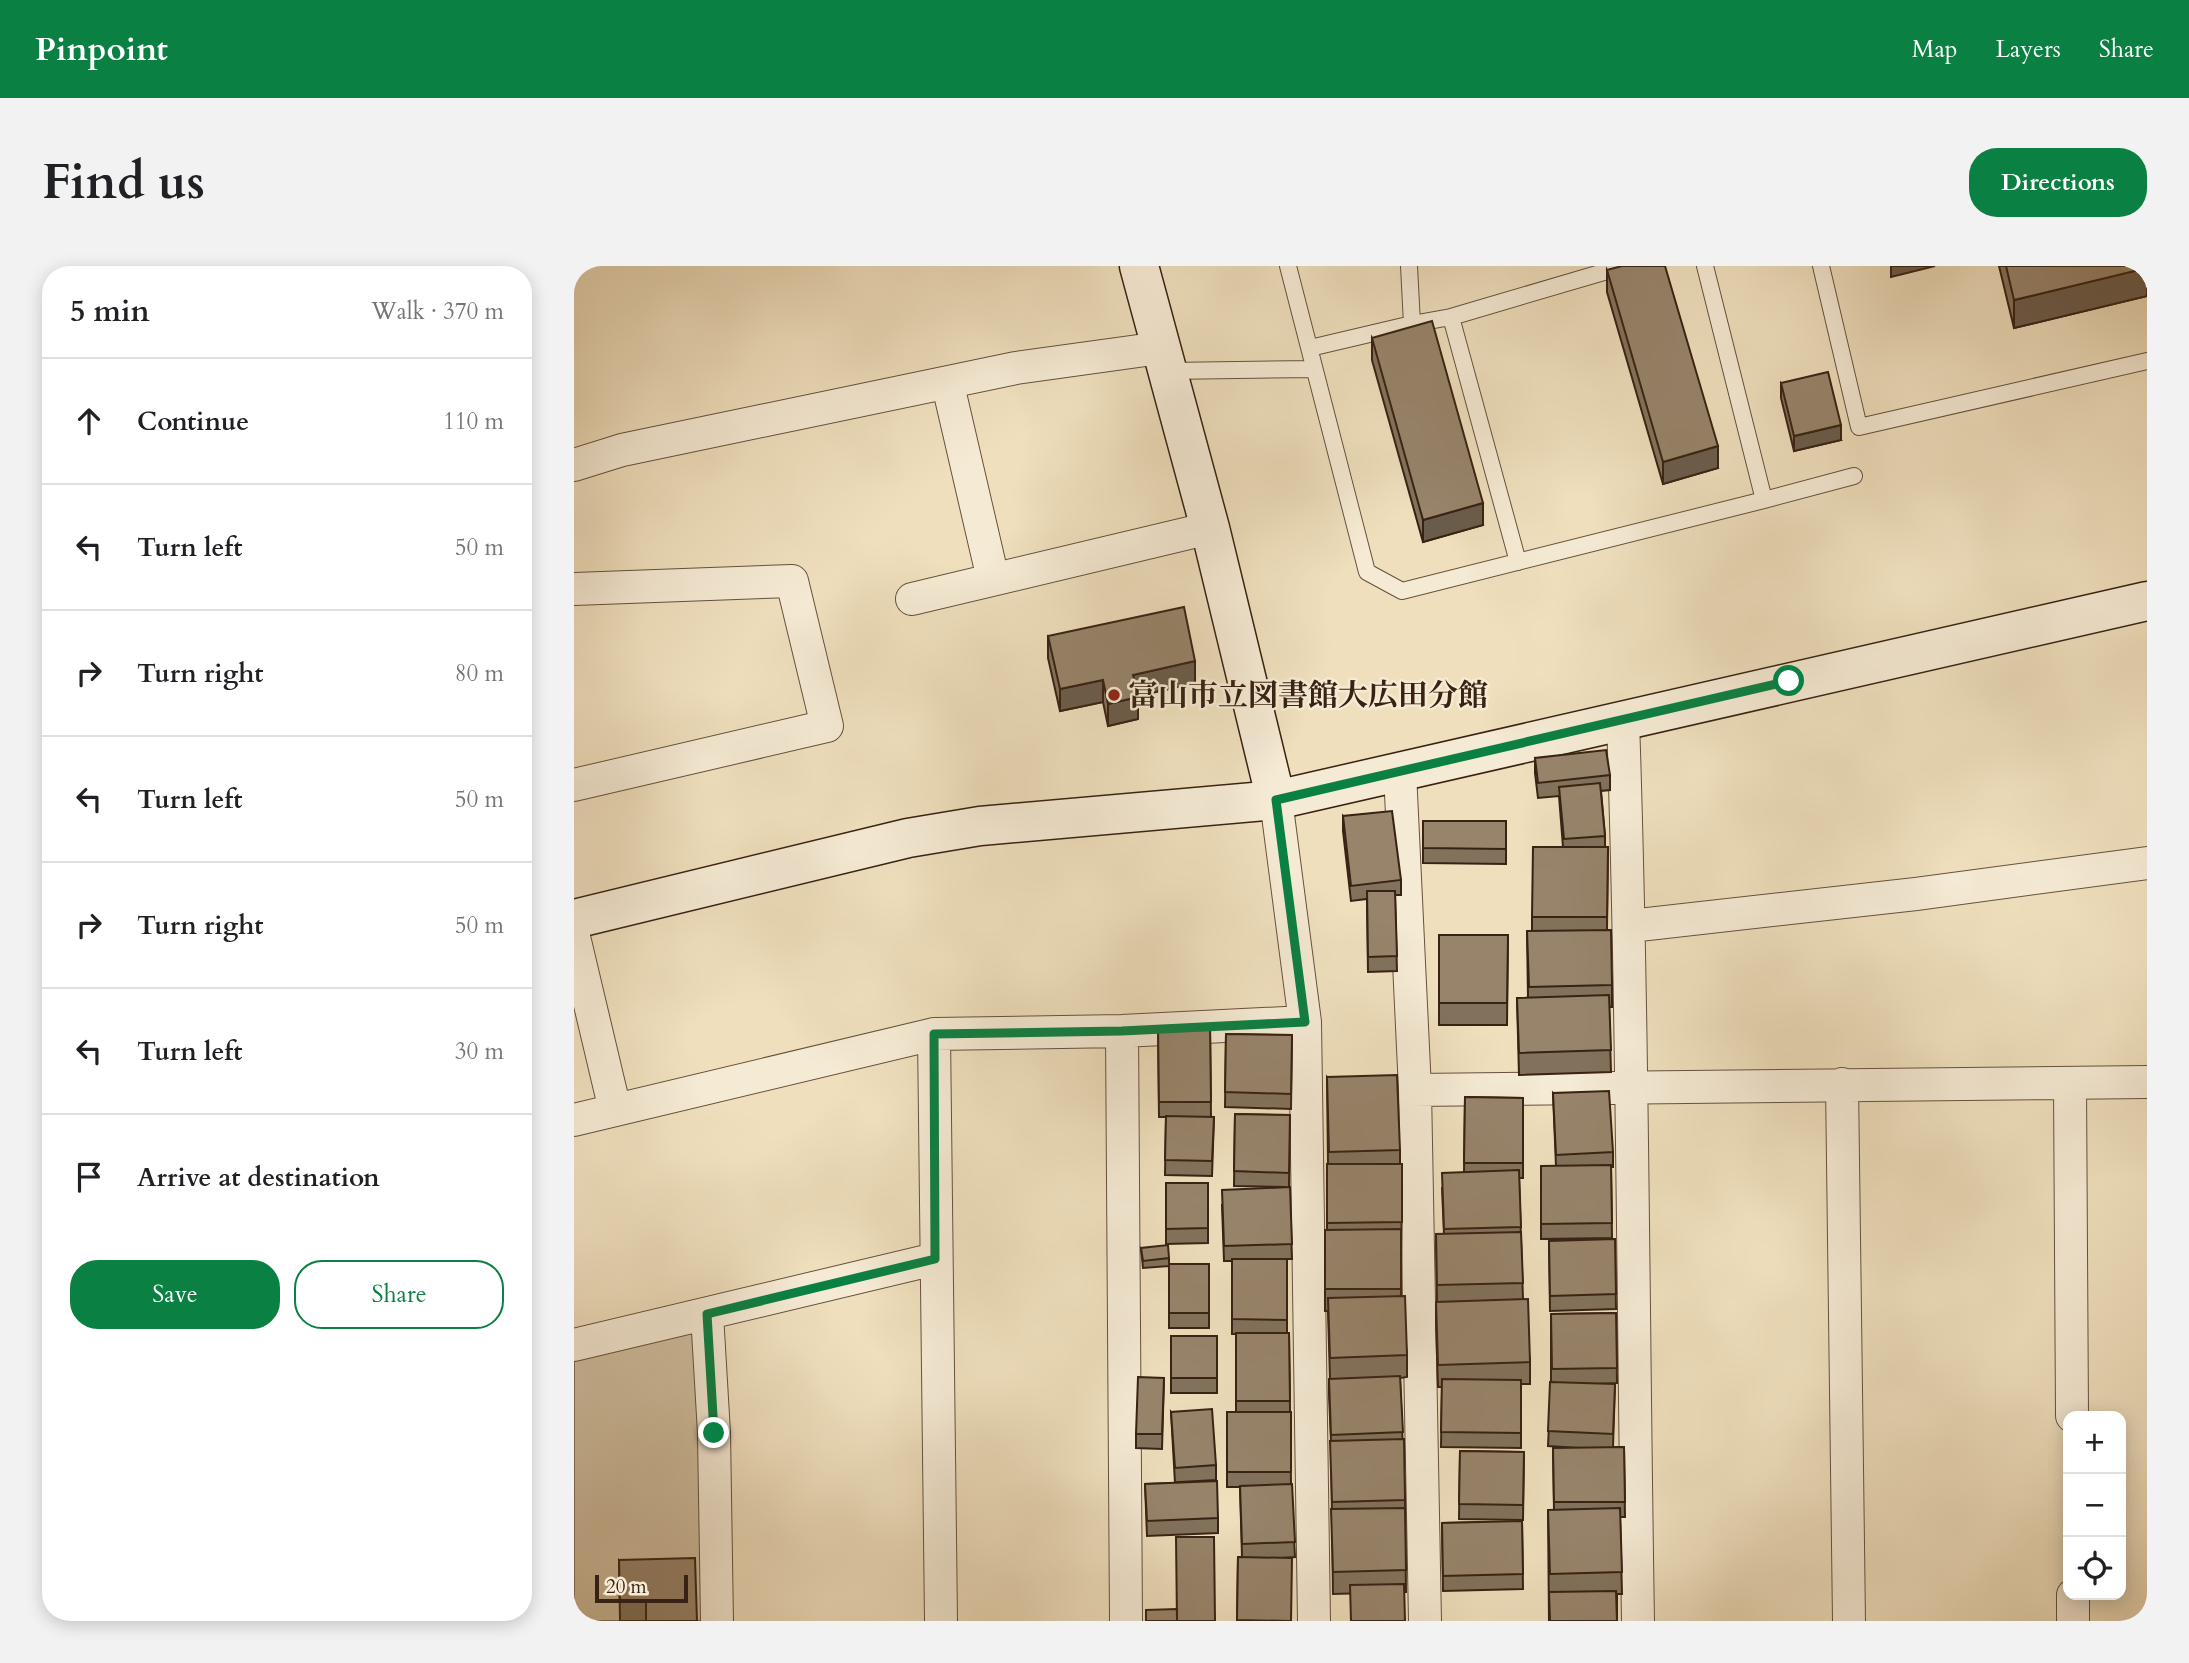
<!DOCTYPE html>
<meta charset="utf-8">
<style>
body{margin:0;font-family:Cardo,"Noto Serif JP",serif;background:#f2f2f2;color:#202124}
.controls{position:absolute;right:21px;bottom:21px;display:grid;overflow:hidden;border-radius:14px;box-shadow:0 4px 18px #0003}
.controls button{width:63px;height:63px;display:grid;place-items:center;padding:0;border:0;border-bottom:2px solid #e0e0e0;background:#fff;color:#202124;font:35px sans-serif}
.scale{position:absolute;left:21px;bottom:18px;width:93px;box-sizing:border-box;padding-left:7px;border:4px solid #382213;border-top:0;font-size:19px;line-height:24px;white-space:nowrap;color:#382213;-webkit-text-stroke:5px #f5ead4;paint-order:stroke}
.stop{position:absolute;width:21px;height:21px;margin:-16px;border:5px solid #0b8043;border-radius:50%;background:#fff}
.stop.end{background:#0b8043;border-color:#fff;box-shadow:0 2px 7px #0008}
.list{margin:0;padding:0;list-style:none}
h2{display:flex;justify-content:space-between;align-items:center;height:91px;margin:0;padding:0 28px;font-size:30px}
h2 small{font-size:23px;font-weight:400;color:#757577}
.list li{display:grid;grid-template-columns:46px 1fr auto;gap:21px;align-items:center;box-sizing:border-box;height:126px;padding:0 28px;border-top:2px solid #e0e0e0}
.list b{display:block;font-size:26px;white-space:nowrap}
.list em{font-size:23px;font-style:normal;color:#757577}
.actions{display:flex;gap:14px;padding:21px 28px}
.actions a{flex:1;padding:16px 0;border:2px solid #0b8043;border-radius:28px;text-align:center;font-size:24px;color:#0b8043}
.actions .main{background:#0b8043;color:#fff}
.icon{flex:none;width:38px;height:38px;fill:none;stroke:currentColor;stroke-width:2;stroke-linecap:round;stroke-linejoin:round}
.map{position:relative;flex:none;width:1573px;height:1355px;overflow:hidden;border-radius:28px}
header{display:flex;align-items:center;gap:42px;box-sizing:border-box;height:98px;padding:0 35px;background:#0b8043;color:#fff}
header strong{font-size:33px}
nav{display:flex;gap:38px;margin-inline-start:auto;font-size:24px}
.intro{display:flex;align-items:center;justify-content:space-between;box-sizing:border-box;height:168px;padding:0 42px}
h1{margin:0;font-size:49px}
.button{padding:18px 32px;border-radius:28px;background:#0b8043;color:#fff;font-size:24px;font-weight:700}
main{display:flex;gap:42px;padding:0 42px}
aside{flex:1;background:#fff;border-radius:28px;box-shadow:0 4px 18px #0003}
.map>svg:first-child{display:block}
</style>
<header>
<strong>Pinpoint</strong>
<nav><a>Map</a><a>Layers</a><a>Share</a></nav>
</header>
<div class="intro"><h1>Find us</h1><a class="button">Directions</a></div>
<main>
<aside>
<h2>5 min<small>Walk · 370 m</small></h2>
<ul class="list">
<li><svg class="icon" aria-label="ahead" viewBox="0 0 24 24"><path d="M12 20V5M6 11l6-6 6 6"/></svg><div><b>Continue</b></div><em>110 m</em></li>
<li><svg class="icon" aria-label="left" viewBox="0 0 24 24"><path d="M17 20v-9H6M10 6l-5 5 5 5"/></svg><div><b>Turn left</b></div><em>50 m</em></li>
<li><svg class="icon" aria-label="right" viewBox="0 0 24 24"><path d="M7 20v-9h11M14 6l5 5-5 5"/></svg><div><b>Turn right</b></div><em>80 m</em></li>
<li><svg class="icon" aria-label="left" viewBox="0 0 24 24"><path d="M17 20v-9H6M10 6l-5 5 5 5"/></svg><div><b>Turn left</b></div><em>50 m</em></li>
<li><svg class="icon" aria-label="right" viewBox="0 0 24 24"><path d="M7 20v-9h11M14 6l5 5-5 5"/></svg><div><b>Turn right</b></div><em>50 m</em></li>
<li><svg class="icon" aria-label="left" viewBox="0 0 24 24"><path d="M17 20v-9H6M10 6l-5 5 5 5"/></svg><div><b>Turn left</b></div><em>30 m</em></li>
<li><svg class="icon" aria-label="arrive" viewBox="0 0 24 24"><path d="M6 21V4h12l-3 4 3 4H6"/></svg><div><b>Arrive at destination</b></div></li>
</ul>
<div class="actions"><a class="main">Save</a><a>Share</a></div>
</aside>
<div class="map">
<svg width="1573" height="1355" viewBox="0 0 1573 1355">
<rect width="100%" height="100%" fill="#efdfbd"/>
<filter id="stains"><feTurbulence type="fractalNoise" baseFrequency=".00286" numOctaves="4"/><feColorMatrix values="0 0 0 0 .2 0 0 0 0 .09 0 0 0 0 .02 0 0 0 .5 -.17"/></filter>
<radialGradient id="worn" r=".72"><stop offset=".6" stop-color="#630" stop-opacity="0"/><stop offset="1" stop-color="#630" stop-opacity=".3"/></radialGradient>
<path fill="#d0bfa0" stroke="#84705a" stroke-width="2" d="M122,1059l7,296h-121l-8,-5v-263z"/>
<g fill="none" stroke-linecap="round" stroke-linejoin="round">
<defs>
<path id="lane" d="M714,0l79,306 35,19 362,-91
M1131,0l59,234 90,-24
M1247,0l38,161 288,-66
M877,51l67,245
M838,58l39,-7 173,-51
M736,82l102,-24 -3,-58
M593,105l147,-2"/>
<path id="street" d="M374,119l45,194
M0,199l48,-15 394,-82 144,-20
M0,323l218,-8 35,145 -253,59
M338,333l298,-71
M1049,454c10,300 10,601 15,901
M826,506l15,318 732,-8
M702,534l29,222 9,599
M1056,660l286,-32 231,-31
M0,671l41,173
M548,765l4,590
M360,768l7,587
M1496,817l2,333
M1268,818l7,537
M841,824l10,531
M0,854l360,-86 188,-3 183,-9
M133,1048l7,119 3,188
M0,1079l361,-86
M1499,1329v26"/>
<path id="secondary" d="M565,0l71,262 66,272
M0,653l334,-81 72,-12 296,-26 871,-199"/>
</defs>
<use href="#lane" stroke="#66513e" stroke-width="18"/>
<use href="#street" stroke="#66513e" stroke-width="34"/>
<use href="#secondary" stroke="#382213" stroke-width="41"/>
<use href="#lane" stroke="#f5ead4" stroke-width="16"/>
<use href="#street" stroke="#f5ead4" stroke-width="32"/>
<use href="#secondary" stroke="#f5ead4" stroke-width="38"/>
</g>
<path fill="#82725c" stroke="#382213" stroke-width="2" d="M1425,0h148v30l-133,32z
M1033,4l111,198 -55,16 -56,-192z
M798,72l111,187 -60,17 -51,-182z
M1207,117l60,57 -47,11 -13,-53z
M474,370l147,47 -57,13v23l-30,7 -5,-24 -43,9 -12,-53z
M961,492l75,17v15l-9,1 4,45v11h3l-1,83 5,55v22h-3l2,65 -92,3 -2,-77h11l-1,-67h5v-14l31,-70 -4,-51 -21,2 -3,-25z
M769,550l58,64v15h-6l2,76 -29,1 -1,-73 -16,2 -8,-70z
M849,555h83v43l-83,-1z
M865,669h69l-1,90h-68z
M636,760l1,91h3l-2,59 -47,-1 1,-58h-7l-1,-90z
M652,768l66,1 -1,74 -66,-2z
M753,811l73,73v14h2l-1,132 6,59v22l-7,1 5,122 1,92 -73,2 -2,-153 -2,-47v-15h1l-2,-68h-3v-81h2v-66h1z
M979,827l60,59v15h-2l1,71 -71,1v-73h15z
M891,831l58,1v80h-4l4,121 7,63v22h-9v64l-80,-1 1,-60h-4l-2,-63v-22h1l-1,-68h8l-2,-46 22,-16z
M661,848l55,1 -1,72 3,72h-13h8v74h2l2,151 4,73 -13,1 9,63h-54l1,-64h4l-2,-70h-13v-75h9v-78h-4v-73h-8l-2,-56 64,-18 -52,-1z
M592,917h42v60l-42,1z
M1041,973l1,70 -66,2 -1,-70z
M567,982l28,10v6h40v64h-40v-62l-26,2z
M1042,1047l1,70 -19,1h17l-2,63h11l1,70h-5l2,77h-5v27h-68l-1,-111h6l-1,-62h26l-31,-2 3,-64v-68z
M597,1070h46v57h-46z
M590,1112l-2,71 -26,-1v-14z
M597,1146l45,53v15l-38,2 40,36v15l-71,3 -2,-52 30,-1z
M886,1185l64,1 -1,68 -64,-1z
M948,1255l1,68 -80,2 -1,-68z
M45,1294l78,61h-77z"/>
<path fill="#6a5c4b" stroke="#382213" stroke-width="2" d="M1317,0h44l-44,11z
M1573,2v28l-133,32v-28z
M1267,159v15l-47,11v-15z
M1144,180v22l-55,16v-22z
M909,237v22l-60,17v-22z
M621,395v22l-62,14v-22z
M529,414v22l-43,9v-22z
M564,431v22l-30,7v-22z"/>
<path fill="#97846b" stroke="#382213" stroke-width="2" d="M1048,0h43l53,180 -55,16 -56,-192z
M1432,0h141v2l-133,32z
M858,55l51,182 -60,17 -51,-182z
M1254,106l13,53 -47,11 -13,-53z
M610,341l11,54 -62,14 5,22 -30,7 -5,-24 -43,9 -12,-53z
M1032,484l4,25 -72,8 -3,-25z
M1026,517l5,53 -41,3 -5,-52z
M818,545l9,69 -50,6 -8,-70z
M849,555h83v28l-83,-1z
M959,581h75l-1,70h-75z
M793,625h28l2,65 -29,1z
M1037,664l1,55 -83,2 -2,-56z
M865,669h69l-1,68h-68z
M1035,729l2,55 -92,3 -2,-55z
M636,760l1,76h-52l-1,-75z
M652,768l66,1 -1,59 -66,-2z
M823,809l3,75 -71,2 -2,-75z
M1035,825l4,61 -57,3 -3,-62z
M891,831l58,1v65h-59z
M661,848l55,1 -1,58 -55,-2z
M592,850l48,1 -2,44 -47,-1z
M753,898h75v58l-75,1z
M1037,899l1,58 -71,1v-58z
M945,904l2,57 -77,2 -2,-56z
M592,917h42v45l-42,1z
M716,921l2,57 -68,2 -2,-56z
M827,963v60h-76v-59z
M947,966l2,51 -86,2 -1,-51z
M1041,973l1,55 -66,2 -1,-55z
M594,979l1,13 -26,3 -2,-13z
M658,993h55v61l-55,-1z
M595,998h40v49h-40z
M831,1030l2,59 -77,3 -2,-60z
M954,1033l2,63 -92,3 -2,-63z
M1042,1047l1,55 -65,1 -1,-55z
M662,1067h53l1,68h-54z
M597,1070h46v42h-46z
M826,1110l3,56 -72,3 -2,-56z
M564,1111l26,1 -2,56h-26z
M868,1113l79,1v53l-80,-1z
M976,1116l65,2 -2,50 -65,-3z
M638,1143l4,56 -41,3 -4,-56z
M653,1146h64v60h-64z
M830,1173l1,61 -73,2 -2,-61z
M1050,1181l1,55h-71l-1,-54z
M886,1185l64,1 -1,53 -64,-1z
M643,1215l1,37 -71,3 -2,-37z
M718,1218l3,58 -53,2 -2,-58z
M831,1242l1,62 -73,2 -2,-63z
M1046,1242l2,64 -72,2 -2,-64z
M948,1255l1,53 -80,2 -1,-53z
M602,1271h38l1,84h-38z
M664,1291l54,1 -1,63 -54,-1z
M121,1292l2,63h-51v-19h-26l-1,-42z
M830,1318l1,37h-54l-1,-36z
M1042,1325l1,30h-67l-1,-29z
M603,1343v12h-31v-11z"/>
<g fill="none" stroke-linecap="round" stroke-linejoin="round">
<path stroke="#0b8043" stroke-width="9" d="M140,1167l-7,-119 228,-55 -1,-225 188,-3 183,-9 -29,-222 513,-119"/>
</g>
<circle fill="#8f2418" stroke="#f5ead4" stroke-width="2.5" cx="540" cy="429" r="7"/>
<g text-anchor="middle" stroke-width="5" stroke-linejoin="round" paint-order="stroke">
<g font-size="30" font-weight="bold" fill="#382213" stroke="#f5ead4" text-anchor="start">
<text x="554" y="439">富山市立図書館大広田分館</text>
</g>
</g>
<rect width="100%" height="100%" filter="url(#stains)"/>
<rect width="100%" height="100%" fill="url(#worn)"/>
</svg>
<div class="controls">
<button>+</button>
<button>−</button>
<button><svg class="icon" aria-label="locate" viewBox="0 0 24 24"><circle cx="12" cy="12" r="6"/><path d="M12 2v4M12 18v4M2 12h4M18 12h4"/></svg></button>
</div>
<div class="scale">20 m</div>
<div class="stop" style="left:1215px;top:415px"></div>
<div class="stop end" style="left:140px;top:1167px"></div>
</div>
</main>
